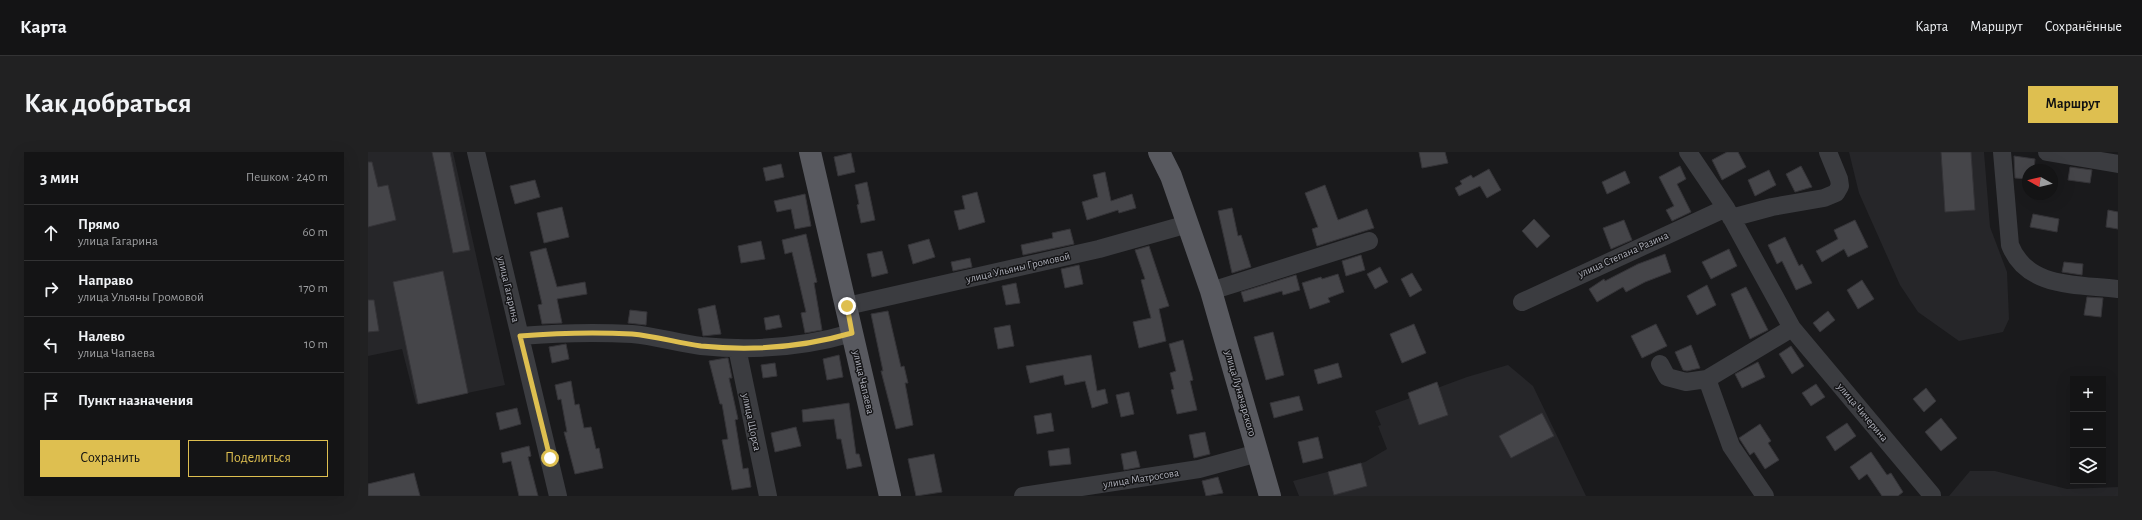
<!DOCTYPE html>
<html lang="ru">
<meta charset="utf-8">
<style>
body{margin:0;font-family:"Alegreya Sans",sans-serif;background:#212122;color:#f1f3f6}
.controls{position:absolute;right:12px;bottom:12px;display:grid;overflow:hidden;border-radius:0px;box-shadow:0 4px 16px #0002}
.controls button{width:36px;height:36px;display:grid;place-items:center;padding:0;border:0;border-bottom:1px solid #333334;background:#141415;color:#f1f3f6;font:20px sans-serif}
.compass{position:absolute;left:1654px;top:12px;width:36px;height:36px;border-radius:50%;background:#141415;box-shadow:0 4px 16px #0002;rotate:278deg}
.stop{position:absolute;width:12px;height:12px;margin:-9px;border:3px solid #debf50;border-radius:50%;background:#fff}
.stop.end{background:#debf50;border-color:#fff;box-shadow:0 1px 4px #0008}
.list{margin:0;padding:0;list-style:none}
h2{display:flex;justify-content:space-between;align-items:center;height:52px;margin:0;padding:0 16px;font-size:17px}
h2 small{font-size:13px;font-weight:400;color:#9d9ea0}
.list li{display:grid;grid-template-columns:26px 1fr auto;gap:12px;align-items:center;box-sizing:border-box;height:56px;padding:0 16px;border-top:1px solid #333334}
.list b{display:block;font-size:15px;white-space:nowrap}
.list p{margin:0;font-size:13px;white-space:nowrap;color:#9d9ea0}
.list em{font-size:13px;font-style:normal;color:#9d9ea0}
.actions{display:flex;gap:8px;padding:12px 16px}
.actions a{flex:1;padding:9px 0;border:1px solid #debf50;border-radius:0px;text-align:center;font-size:14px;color:#debf50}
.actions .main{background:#debf50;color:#111}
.icon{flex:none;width:22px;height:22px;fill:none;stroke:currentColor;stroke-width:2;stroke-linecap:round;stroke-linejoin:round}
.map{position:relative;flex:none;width:1750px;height:344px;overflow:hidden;border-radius:0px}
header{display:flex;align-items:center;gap:24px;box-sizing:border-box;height:56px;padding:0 20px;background:#141415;border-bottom:1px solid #333334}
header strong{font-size:19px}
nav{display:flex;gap:22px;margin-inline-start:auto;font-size:14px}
.intro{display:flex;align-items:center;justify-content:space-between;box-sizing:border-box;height:96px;padding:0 24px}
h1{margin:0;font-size:28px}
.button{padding:10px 18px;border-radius:0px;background:#debf50;color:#111;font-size:14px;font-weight:700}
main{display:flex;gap:24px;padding:0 24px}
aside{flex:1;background:#141415;border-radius:0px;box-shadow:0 4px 16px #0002}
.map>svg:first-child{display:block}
</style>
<header>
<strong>Карта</strong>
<nav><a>Карта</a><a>Маршрут</a><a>Сохранённые</a></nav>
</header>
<div class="intro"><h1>Как добраться</h1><a class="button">Маршрут</a></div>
<main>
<aside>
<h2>3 мин<small>Пешком · 240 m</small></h2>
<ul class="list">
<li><svg class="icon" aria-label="ahead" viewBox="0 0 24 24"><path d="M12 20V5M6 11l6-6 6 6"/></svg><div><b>Прямо</b><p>улица Гагарина</p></div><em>60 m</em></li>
<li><svg class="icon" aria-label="right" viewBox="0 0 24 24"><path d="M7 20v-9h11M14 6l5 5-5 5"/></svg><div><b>Направо</b><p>улица Ульяны Громовой</p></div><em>170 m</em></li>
<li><svg class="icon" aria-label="left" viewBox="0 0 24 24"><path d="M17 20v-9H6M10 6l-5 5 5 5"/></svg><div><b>Налево</b><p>улица Чапаева</p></div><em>10 m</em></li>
<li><svg class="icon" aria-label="arrive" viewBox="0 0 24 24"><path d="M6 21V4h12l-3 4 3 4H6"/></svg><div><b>Пункт назначения</b></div></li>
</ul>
<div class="actions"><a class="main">Сохранить</a><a>Поделиться</a></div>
</aside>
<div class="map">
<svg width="1750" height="344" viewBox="0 0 1750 344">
<rect width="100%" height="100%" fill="#1a1a1c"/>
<path fill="#262629" d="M0,0h85l52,233 -89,19 -14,-55 -34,7z
M1481,0h135l6,75 17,45 2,47 -6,13 -44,9 -41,-29 -18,-27 -41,-92z
M1140,213l25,21 53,110h-287l-6,-15 72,-19 22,-13 -9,-23 3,-1 -6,-14 92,-34z
M1602,319h25l72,18 51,-2v9h-169z"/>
<path fill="#454549" stroke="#353438" d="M64,0h18l20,98 -17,3z
M1051,0h26l3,11 -26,5z
M1359,0h11l8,15 -24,13 -10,-20z
M1573,0h30l4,58 -30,2z
M483,1l4,19 -17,4 -4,-19z
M1646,4l21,3 -1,11h-6v9l-13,-1z
M0,10h4l6,25 10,-2 8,35 -28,7z
M413,12l3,13 -18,4 -3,-13z
M1312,14l6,13 -9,5 14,28 -19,9 -6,-11 8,-4 -15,-29z
M1433,14l11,21 -17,5 -9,-18z
M1702,15l22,3 -2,13 -22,-3z
M1121,17l12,21 -14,8 -7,-12 -21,10 -4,-8 7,-4 -2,-3 11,-6 2,3z
M1401,18l7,15 -21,11 -7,-16z
M1257,19l5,12 -23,11 -5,-12z
M737,20l6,29 21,-7 4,14 -17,5 -1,-3 -31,10 -5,-18 16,-5 -5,-22z
M167,28l5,17 -25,7 -5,-18z
M499,30l8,38 -14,3 -4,-18 2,-1 -4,-19z
M957,33l13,35 29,-11 7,19 -57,18 -5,-17 6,-2 -13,-34z
M609,40l8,30 -26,8 -5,-19 11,-2 -3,-13z
M437,42l6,32 -16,3 -4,-20 -14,3 -3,-11z
M194,55l7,30 -25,6 -7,-30z
M864,56l6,28 3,-1 10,32 -19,6 -14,-62z
M1740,58l10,2v17l-12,-2z
M1665,62l26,5 -2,13 -27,-5z
M1166,67l16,17 -13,12 -15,-17z
M1256,68l8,20 -21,9 -8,-21z
M1487,68l13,27 -20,10 -4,-8 -22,13 -6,-11 22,-12 -4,-9z
M702,77l4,15 -51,11 -2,-10 32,-7 -1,-5z
M438,82l11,48 -3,1 8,47 -17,3 -4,-20 5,-1 -14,-60 -7,2 -3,-14z
M1417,85l14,29 3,-2 10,19 -16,7 -14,-29 -5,3 -9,-19z
M561,87l6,18 -22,7 -5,-19z
M393,89l4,18 -24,4 -3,-17z
M781,94l20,60 -10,3 7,32 -27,7 -6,-26 18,-4 -10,-38 4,-1 -10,-29z
M178,96l11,39 28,-5 2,12 -30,5 5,24 -20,1 -4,-19 4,-1 -12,-52z
M1361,97l8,17 -26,13 -9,-17z
M514,99l6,22 -16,4 -5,-23z
M1297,102l6,18 -26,10 -19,10 -3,-5 -26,15 -8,-13 15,-10 1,2 33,-17z
M993,103l4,15 -19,6 -4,-15z
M602,106l2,9 -19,4 -2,-9z
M1696,110l19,2 -1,11 -20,-3z
M711,113l4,19 -18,4 -4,-19z
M1012,115l8,15 -13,7 -8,-15z
M75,119l25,122 -50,11 -25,-122z
M1044,121l10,17 -12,7 -9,-18z
M970,122l6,18 -16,6 2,4 -20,7 -8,-26 19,-6 1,2z
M928,123l4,15 -17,5 -1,-4 -38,11 -3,-10z
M1494,128l12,19 -16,10 -11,-19z
M648,131l4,20 -14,2 -4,-19z
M1339,133l9,20 -19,10 -10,-19z
M1378,135l22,43 -18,9 -19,-45z
M1719,145l16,1 -2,19 -17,-2z
M0,148h6l5,31 -11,1z
M347,153l6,29 -18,2 -5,-27z
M262,158l17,2 -1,13 -18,-2z
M520,159l13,56 3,-1 4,17h-3l8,42 -17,4 -15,-58h2l-12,-57z
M1460,159l7,9 -15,12 -7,-9z
M411,163l3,12 -16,3 -2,-12z
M1046,172l12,29 -24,10 -12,-29z
M1288,172l11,22 -25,12 -11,-22z
M642,173l4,21 -16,3 -4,-21z
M905,180l11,43 -18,5 -12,-43z
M815,188l10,40 -3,1 7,29 -20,4 -6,-24 3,-1 -4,-16 6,-2 -7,-27z
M198,192l3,15 -17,4 -3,-16z
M1323,193l9,23 -13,3 -4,-1 -8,-18z
M1423,194l13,20 -12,8 -13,-20z
M471,203l4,22 -16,3 -4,-21z
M723,203l6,36 8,-2 3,14 -16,5 -7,-27 -20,4 -2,-10 -33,8 -4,-17z
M358,206h2l4,20h-3l9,41 -3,1 8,49 5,-1 3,19 -19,3 -10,-50 6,-1 -6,-35h-2l-11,-43z
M1390,210l7,15 -23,11 -7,-14z
M407,211l2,13 -14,2 -2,-13z
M970,211l4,14 -24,7 -4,-14z
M203,229l4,24 4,-1 5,24 7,-1 5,22 3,-1 4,20 -28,6 -11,-42h3l-6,-33 -3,1 -3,-15z
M1069,230l11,33 -29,10 -11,-32z
M1448,232l9,13 -14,9 -9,-13z
M1558,236l10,13 -12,11 -11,-13z
M761,240l5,22 -13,3 -5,-22z
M931,244l4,14 -29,8 -4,-15z
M481,251l7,51h3l3,12 -15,3 -6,-30h-4l-3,-20 -31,3 -1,-12z
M149,256l4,16 -21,6 -4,-17z
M683,261l3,18 -17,3 -3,-18z
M1174,261l12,23 -43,22 -12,-22z
M1573,266l16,20 -16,13 -16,-19z
M1479,271l9,13 -21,15 -9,-14z
M1392,272l11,17 -3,2 11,17 -14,9 -11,-17 -4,3 -11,-17z
M428,275l5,19 -26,6 -4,-19z
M837,280l5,22 -16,4 -5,-23z
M950,285l5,21 -20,5 -5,-21z
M161,294l2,10 -3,1 10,39h-19l-8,-35 -8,2 -2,-10z
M701,296l2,16 -21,2 -2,-15z
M768,299l4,16 -16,3 -3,-16z
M1503,300l16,23 4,-2 12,19 -5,4h-16l-15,-22 -8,6 -9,-13z
M566,302l8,38 -26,4 -8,-37z
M993,311l6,23 -33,9 -6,-23z
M46,321l6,23h-52v-12z
M850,325l5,16 -17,3 -4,-15z"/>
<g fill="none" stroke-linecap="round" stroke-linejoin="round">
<path stroke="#3b3c40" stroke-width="18" d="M108,0l82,344
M1320,0l38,56 66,120 140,167 -2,1
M1634,0l8,93c17,44 68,39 108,44
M1679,0l71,12
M1363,66l41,-11 52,-9 12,-5 4,-7 -1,-7 -11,-27
M843,139l158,-50
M1154,150l204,-94
M479,154l252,-57 89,-25
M152,184c37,-3 75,-4 112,-2 23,2 46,9 69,12 50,5 103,1 151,-13
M369,196l31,148
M1292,212l7,13 19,5 21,-3 24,67 34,50
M1339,227l85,-51
M655,344l176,-27 59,-16"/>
<path stroke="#58595f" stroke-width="22" d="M442,0l80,344
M791,0l12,24 40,115 59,205"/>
</g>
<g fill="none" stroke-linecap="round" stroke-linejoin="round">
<path stroke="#debf50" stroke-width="5" d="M182,306l-30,-122c37,-3 75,-4 112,-2 23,2 46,9 69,12 50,5 103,1 151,-13l-5,-27"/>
</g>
<g text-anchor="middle" stroke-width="3" stroke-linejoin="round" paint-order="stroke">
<g font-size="11" fill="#aeb0ba" stroke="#151517">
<text transform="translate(1255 102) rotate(-24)" y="4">улица Степана Разина</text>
<text transform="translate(650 115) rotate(-13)" y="4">улица Ульяны Громовой</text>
<text transform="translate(141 137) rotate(77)" y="4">улица Гагарина</text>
<text transform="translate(496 230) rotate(77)" y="4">улица Чапаева</text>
<text transform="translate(873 241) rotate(74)" y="4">улица Луначарского</text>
<text transform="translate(1495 260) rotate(50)" y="4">улица Чичерина</text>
<text transform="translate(384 270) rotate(78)" y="4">улица Щорса</text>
<text transform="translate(773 326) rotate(-9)" y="4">улица Матросова</text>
</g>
</g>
</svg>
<div class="controls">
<button>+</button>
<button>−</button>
<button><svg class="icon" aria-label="layers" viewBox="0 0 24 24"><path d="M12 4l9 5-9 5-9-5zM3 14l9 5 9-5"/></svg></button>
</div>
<svg class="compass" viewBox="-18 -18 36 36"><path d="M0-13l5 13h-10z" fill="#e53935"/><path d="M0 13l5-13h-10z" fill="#9d9ea0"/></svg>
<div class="stop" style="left:182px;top:306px"></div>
<div class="stop end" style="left:479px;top:154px"></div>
</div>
</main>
